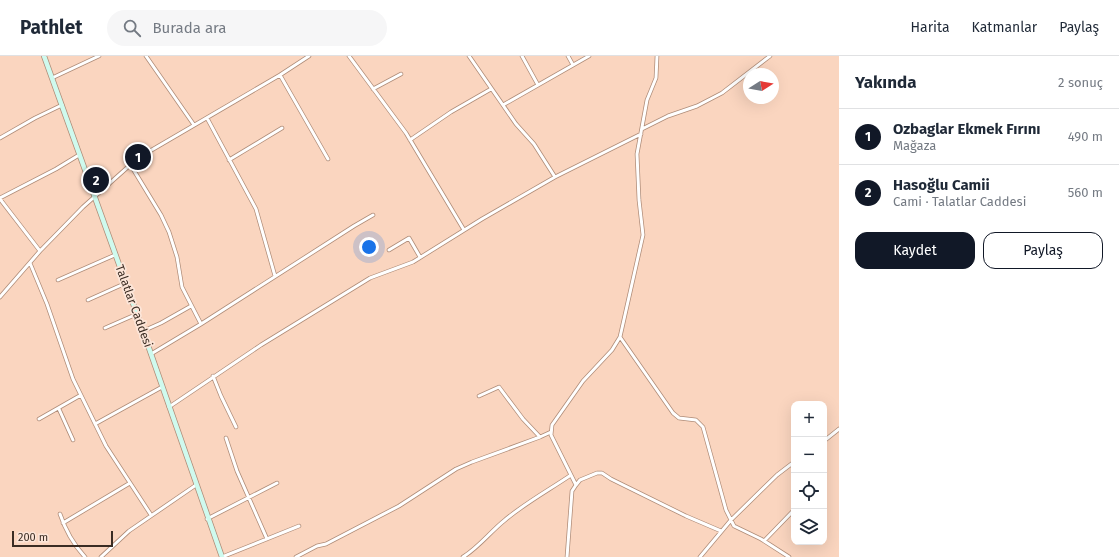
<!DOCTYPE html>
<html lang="tr">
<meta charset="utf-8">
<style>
body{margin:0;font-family:"Fira Sans",sans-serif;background:#f6f6f7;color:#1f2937}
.controls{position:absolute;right:12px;bottom:12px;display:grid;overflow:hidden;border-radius:8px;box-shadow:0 4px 16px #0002}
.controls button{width:36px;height:36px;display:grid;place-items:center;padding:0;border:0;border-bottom:1px solid #e0e1e3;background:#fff;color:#1f2937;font:20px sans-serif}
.compass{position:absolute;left:743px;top:12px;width:36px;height:36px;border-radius:50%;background:#fff;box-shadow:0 4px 16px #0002;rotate:79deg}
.scale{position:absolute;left:12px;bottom:10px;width:101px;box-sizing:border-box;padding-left:4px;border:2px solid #3a2c23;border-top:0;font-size:11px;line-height:14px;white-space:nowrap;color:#3a2c23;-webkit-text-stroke:3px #fce5d8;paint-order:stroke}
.you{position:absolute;left:369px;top:191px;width:14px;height:14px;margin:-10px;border:3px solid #fff;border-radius:50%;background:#1a73e8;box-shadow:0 0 0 6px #1a73e833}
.badge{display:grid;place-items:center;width:26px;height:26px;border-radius:50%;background:#111827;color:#fff;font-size:13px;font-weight:700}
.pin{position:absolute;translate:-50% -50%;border:2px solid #fff;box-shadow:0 1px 4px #0006}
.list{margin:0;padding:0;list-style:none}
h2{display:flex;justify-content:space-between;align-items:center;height:52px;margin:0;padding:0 16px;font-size:17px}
h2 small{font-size:13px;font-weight:400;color:#747a83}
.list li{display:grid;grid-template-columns:26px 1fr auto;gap:12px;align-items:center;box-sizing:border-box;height:56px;padding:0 16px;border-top:1px solid #e0e1e3}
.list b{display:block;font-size:15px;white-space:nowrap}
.list p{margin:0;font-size:13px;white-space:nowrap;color:#747a83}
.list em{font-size:13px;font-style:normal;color:#747a83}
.actions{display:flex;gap:8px;padding:12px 16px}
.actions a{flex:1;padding:9px 0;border:1px solid #111827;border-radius:12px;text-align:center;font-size:14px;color:#111827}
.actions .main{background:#111827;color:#fff}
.icon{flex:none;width:22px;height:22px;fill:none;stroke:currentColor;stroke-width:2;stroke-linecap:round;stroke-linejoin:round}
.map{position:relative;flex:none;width:839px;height:501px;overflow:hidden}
header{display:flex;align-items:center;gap:24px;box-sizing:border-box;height:56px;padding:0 20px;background:#fff;border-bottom:1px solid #e0e1e3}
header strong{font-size:19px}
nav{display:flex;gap:22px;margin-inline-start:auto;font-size:14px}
.search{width:280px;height:36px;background:#f6f6f7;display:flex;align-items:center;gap:10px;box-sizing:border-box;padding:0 14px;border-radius:22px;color:#747a83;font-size:15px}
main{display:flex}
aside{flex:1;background:#fff}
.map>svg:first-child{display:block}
</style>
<header>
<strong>Pathlet</strong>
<div class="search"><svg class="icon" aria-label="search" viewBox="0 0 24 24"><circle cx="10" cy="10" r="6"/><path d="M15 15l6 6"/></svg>Burada ara</div>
<nav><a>Harita</a><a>Katmanlar</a><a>Paylaş</a></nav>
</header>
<main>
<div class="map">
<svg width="839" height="501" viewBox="0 0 839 501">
<rect width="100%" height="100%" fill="#fad5bf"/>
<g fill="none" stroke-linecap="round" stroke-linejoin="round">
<defs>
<path id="street" d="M146,0l48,69
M349,0l57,77 58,97
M469,0l47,68 18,20 21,33
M522,0l16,29
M568,0l5,9
M280,19l48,84
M52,22l47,-22
M373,33l28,-15
M503,49l86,-49
M207,62l49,91 19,67
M642,73l26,-13 29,-10 25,-13 48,-37
M0,82l35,-20 27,-13
M410,84l41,-28 40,-23
M229,104l53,-32
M130,108l31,51 8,17 8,25 5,30 19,37
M0,142l56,-29 23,-14
M0,143l40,52
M389,194l20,-12 11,19
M30,207l17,41 26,75 33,67 45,69
M58,224l57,-25
M0,241l40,-46 43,-44 55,-49 142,-83 29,-19
M88,244l38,-17
M105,272l32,-14
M143,275l18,-8 30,-17
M620,281l53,76 6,5 17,2 7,7 23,83 8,16 27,13 28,18
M151,298l50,-30 153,-98 19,-11
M213,320l8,20 15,31
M479,340l20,-9 24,32 17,18 11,-5
M169,351l92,-62 109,-67 43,-16 69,-43 73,-42 86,-43
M59,353l14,31
M39,363l42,-24
M95,368l67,-37
M226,382l11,33 30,68
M824,385l15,-12
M576,429l-25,-50 1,-10 31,-44 29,-31 8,-13 23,-102 -4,-35 -2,-46 10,-54 9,-22 1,-22
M60,458c5,15 14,31 25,43
M207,463l70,-36
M63,467l67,-40
M764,485l30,-31
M101,501l28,-26 67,-46
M222,501l77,-31
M296,501l21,-11 9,-2 73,-38 57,-37 16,-7 68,-25
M463,501c16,-10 27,-25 42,-37 20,-17 44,-30 66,-45
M567,501l5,-66 4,-6 4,-5 17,-7h5l9,6 75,37 35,15
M700,501l31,-37 46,-45 17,-13"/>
<path id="secondary" d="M44,0l99,275 79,226"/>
</defs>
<use href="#street" stroke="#af8c78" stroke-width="4.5"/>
<use href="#secondary" stroke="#af8c78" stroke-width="6"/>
<use href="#street" stroke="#fff" stroke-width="3"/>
<use href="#secondary" stroke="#cffaee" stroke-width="4.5"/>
</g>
<g text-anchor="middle" stroke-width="3.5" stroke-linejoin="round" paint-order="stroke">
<g font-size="12" fill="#3a2c23" stroke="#fce5d8">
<text transform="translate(134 250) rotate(70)" y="4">Talatlar Caddesi</text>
</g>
</g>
</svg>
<div class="controls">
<button>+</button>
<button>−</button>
<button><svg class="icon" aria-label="locate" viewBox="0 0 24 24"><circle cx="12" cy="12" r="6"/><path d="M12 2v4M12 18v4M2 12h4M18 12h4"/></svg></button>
<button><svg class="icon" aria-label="layers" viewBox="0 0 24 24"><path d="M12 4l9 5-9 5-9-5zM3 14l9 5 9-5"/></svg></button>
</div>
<svg class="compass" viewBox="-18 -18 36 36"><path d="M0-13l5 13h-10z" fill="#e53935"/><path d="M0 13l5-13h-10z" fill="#747a83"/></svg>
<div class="scale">200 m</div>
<div class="you"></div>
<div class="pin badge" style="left:138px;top:101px">1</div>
<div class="pin badge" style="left:96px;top:124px">2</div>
</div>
<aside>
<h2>Yakında<small>2 sonuç</small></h2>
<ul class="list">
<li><span class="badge">1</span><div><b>Ozbaglar Ekmek Fırını</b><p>Mağaza</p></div><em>490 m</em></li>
<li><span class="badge">2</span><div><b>Hasoğlu Camii</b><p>Cami · Talatlar Caddesi</p></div><em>560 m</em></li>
</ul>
<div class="actions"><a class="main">Kaydet</a><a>Paylaş</a></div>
</aside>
</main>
